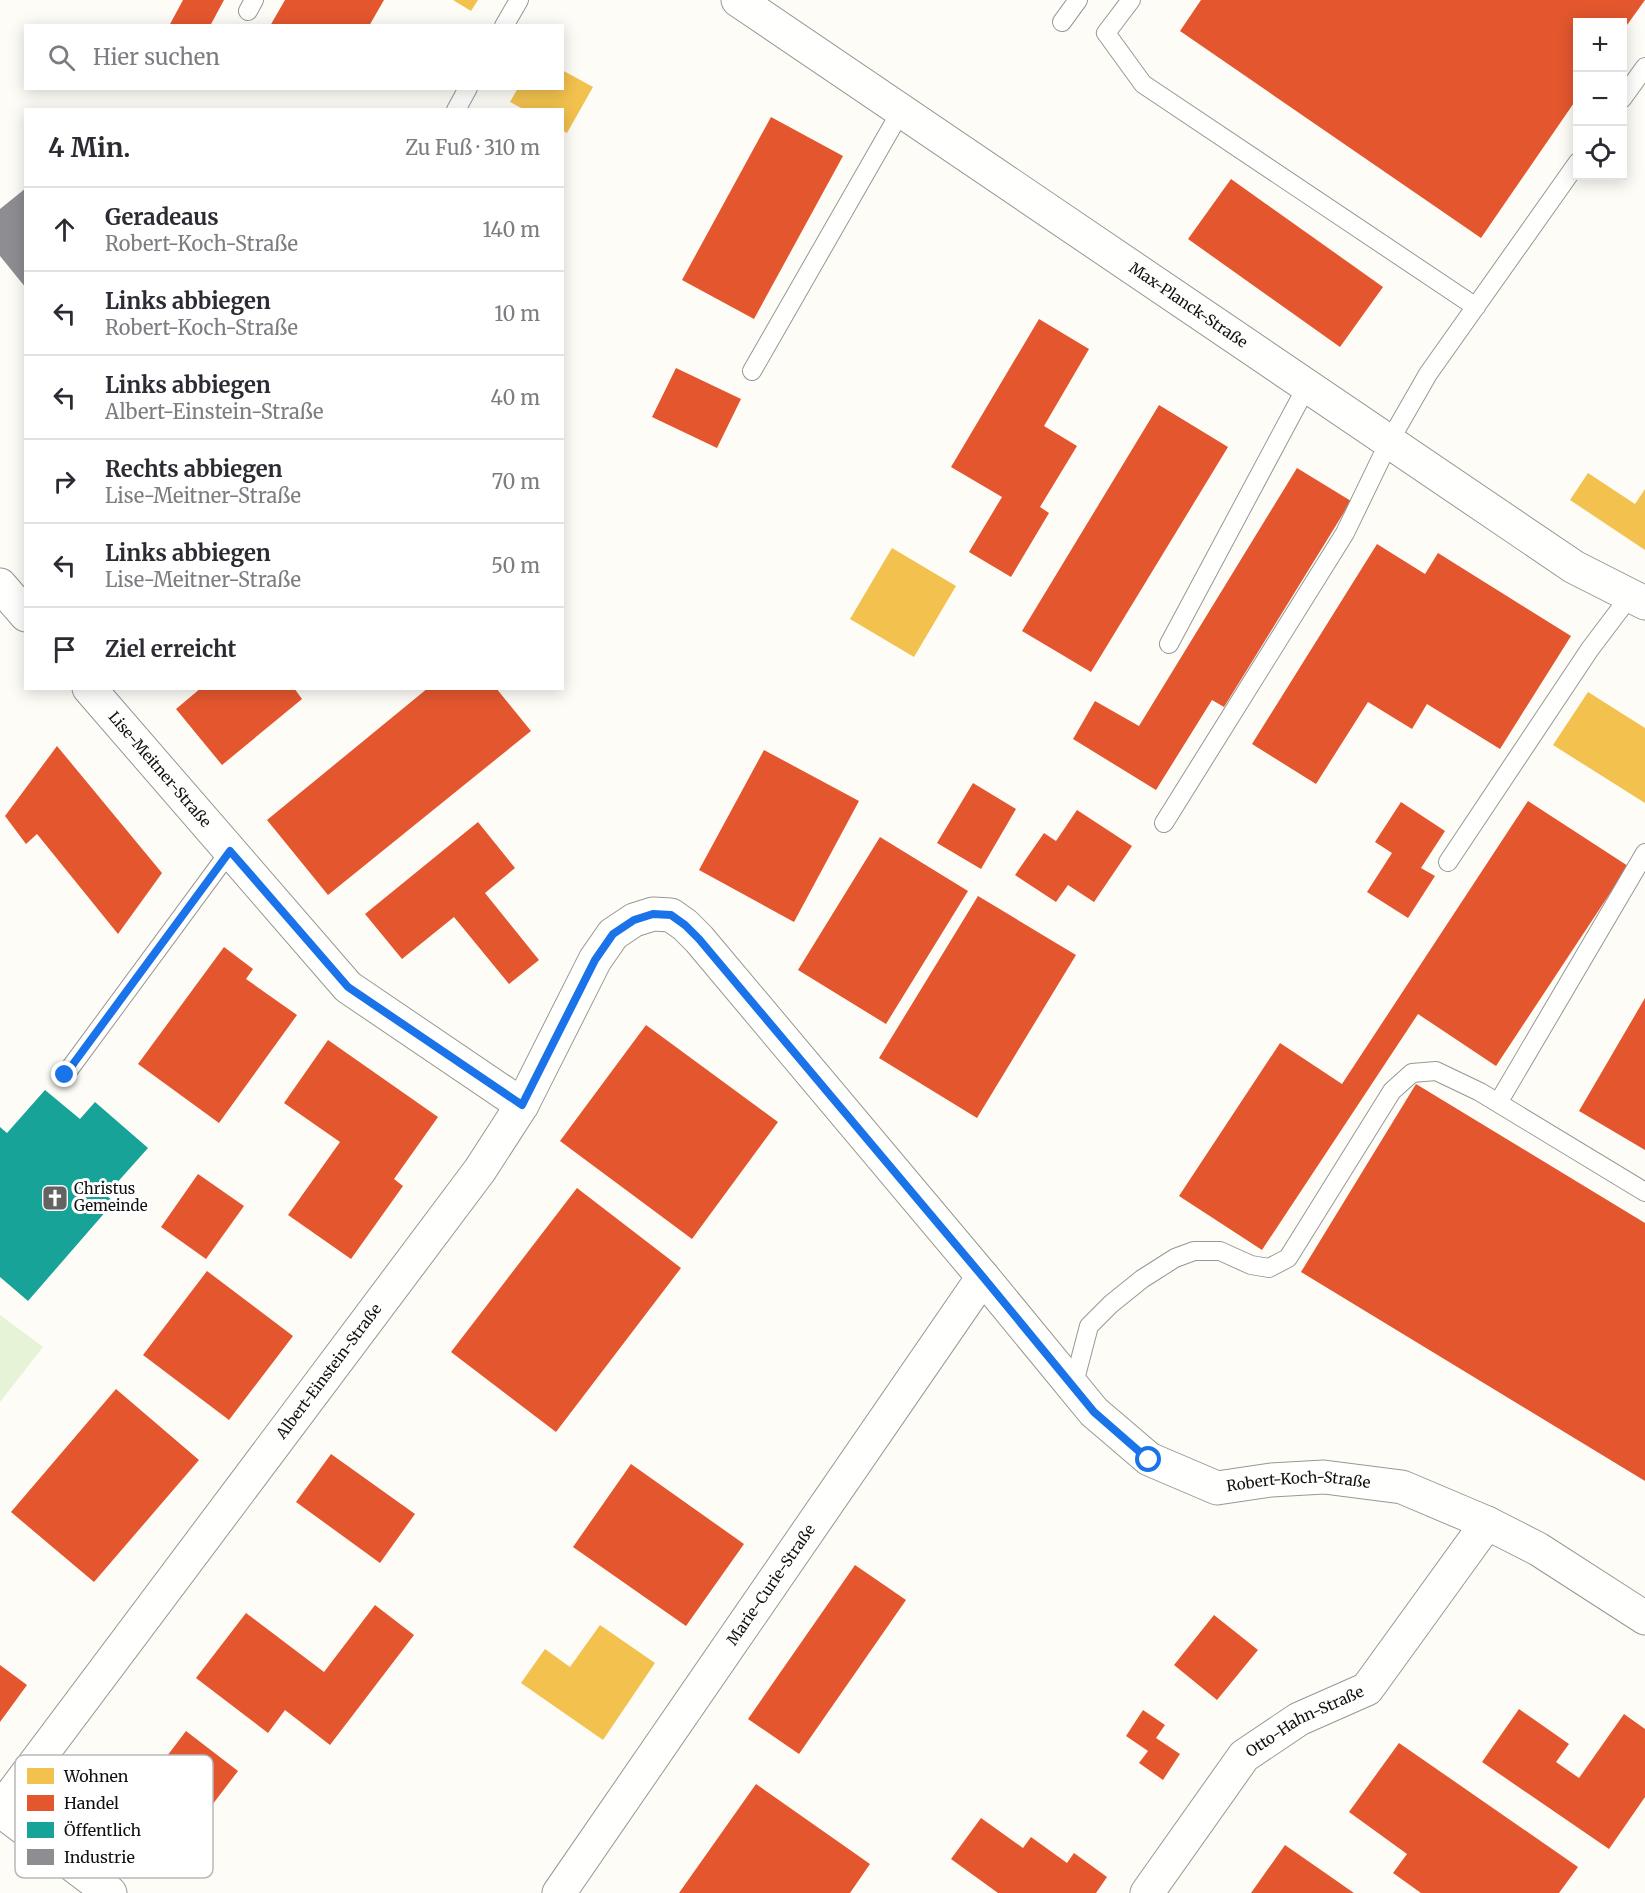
<!DOCTYPE html>
<html lang="de">
<meta charset="utf-8">
<style>
body{margin:0;font-family:Merriweather,serif;background:#f2f2f3;color:#2b2b33}
.controls{position:absolute;right:18px;top:18px;display:grid;overflow:hidden;border-radius:0px;box-shadow:0 3px 15px #0003}
.controls button{width:54px;height:54px;display:grid;place-items:center;padding:0;border:0;border-bottom:2px solid #e1e1e2;background:#fff;color:#2b2b33;font:30px sans-serif}
.stop{position:absolute;width:18px;height:18px;margin:-14px;border:4px solid #1a73e8;border-radius:50%;background:#fff}
.stop.end{background:#1a73e8;border-color:#fff;box-shadow:0 2px 6px #0008}
.list{margin:0;padding:0;list-style:none}
h2{display:flex;justify-content:space-between;align-items:center;height:78px;margin:0;padding:0 24px;font-size:26px}
h2 small{font-size:20px;font-weight:400;color:#7c7c81}
.list li{display:grid;grid-template-columns:39px 1fr auto;gap:18px;align-items:center;box-sizing:border-box;height:84px;padding:0 24px;border-top:2px solid #e1e1e2}
.list b{display:block;font-size:22px;white-space:nowrap}
.list p{margin:0;font-size:20px;white-space:nowrap;color:#7c7c81}
.list em{font-size:20px;font-style:normal;color:#7c7c81}
.icon{flex:none;width:33px;height:33px;fill:none;stroke:currentColor;stroke-width:2;stroke-linecap:round;stroke-linejoin:round}
.map{position:relative;flex:none;width:1645px;height:1893px;overflow:hidden}
.search{position:absolute;background:#fff;box-shadow:0 3px 15px #0003;left:24px;top:24px;width:540px;height:66px;display:flex;align-items:center;gap:15px;box-sizing:border-box;padding:0 21px;border-radius:0px;color:#7c7c81;font-size:22px}
.panel{position:absolute;background:#fff;box-shadow:0 3px 15px #0003;left:24px;top:108px;width:540px;height:582px;border-radius:0px}
.map>svg:first-child{display:block}
</style>
<div class="map">
<svg width="1645" height="1893" viewBox="0 0 1645 1893">
<rect width="100%" height="100%" fill="#fdfcf7"/>
<path fill="#e7f3d7" d="M0,1315l43,32 -43,55z"/>
<path fill="#f2c14e" d="M453,0h25l-7,11z
M562,70l31,17 -26,46 -5,-3v-20h-37l-15,-8 8,-14h44z
M1588,473l47,31 10,-15v61l-75,-50z
M892,548l64,38 -42,71 -64,-38z
M1588,692l57,36v75l-92,-58z
M600,1625l55,38 -52,77 -82,-57 24,-34 25,18z"/>
<path fill="#e4572e" d="M183,0h41l-14,26h-41z
M285,0h99l-15,26h-99z
M1201,0h444l-23,32v-10h-44v75l-97,141 -301,-207z
M771,117l72,39 -89,163 -72,-39z
M1231,179l152,108 -43,60 -152,-108z
M1039,319l50,30 -45,77 33,20 -37,61 9,6 -38,64 -42,-25 33,-55 -51,-30z
M676,368l65,31 -24,49 -65,-31z
M1159,405l69,42 -137,225 -69,-41z
M1297,468l54,33 -127,206 -12,-7 -56,90 -83,-51 22,-38 44,25z
M1377,544l48,30 13,-21 133,83 -71,113 -73,-45 -15,25 -44,-27 -52,82 -64,-40z
M201,688h93l8,11 -80,66 -46,-56z
M428,688h68l35,43 -203,164 -61,-75z
M57,746l105,127 -44,61 -81,-100 -11,10 -21,-28z
M764,750l95,51 -65,121 -95,-52z
M973,783l43,26 -35,60 -44,-26z
M1528,801l100,65 -132,200 -78,-52 -156,236 -83,-54 101,-153 62,41z
M1401,802l44,29 -24,37 14,8 -27,42 -41,-26 25,-39 -17,-11z
M1077,810l55,36 -38,56 -26,-17 -12,17 -41,-27 29,-42 12,8z
M478,822l37,46 -30,25 54,67 -30,24 -55,-67 -52,42 -37,-45z
M880,837l88,54 -82,133 -88,-54z
M978,896l98,59 -99,163 -98,-60z
M224,947l29,22 -7,10 51,36 -78,108 -81,-59z
M1645,998v152l-66,-39z
M646,1025l132,97 -86,117 -132,-98z
M328,1040l110,77 -44,62 9,7 -52,73 -63,-44 52,-73 -56,-39z
M1416,1084l229,139v258l-344,-209z
M198,1174l46,32 -38,53 -45,-32z
M577,1188l104,80 -125,164 -105,-80z
M207,1271l86,65 -64,84 -86,-65z
M116,1389l83,71 -105,122 -83,-70z
M331,1454l84,60 -35,49 -84,-61z
M631,1464l113,80 -58,82 -113,-79z
M855,1565l51,35 -107,154 -51,-35z
M375,1605l39,30 -84,110 -45,-35 -17,23 -72,-55 50,-65 78,59z
M1214,1615l44,35 -41,50 -43,-35z
M0,1665l27,20 -27,37z
M1519,1709l50,35 -13,18 23,16 45,-64 21,15v68l-36,52 -127,-87z
M1143,1710l22,15 -9,13 24,16 -17,26 -24,-17 9,-12 -22,-15z
M186,1731l52,40 -32,42 -21,-15 -31,40 -31,-24z
M1399,1743l179,124 -19,26h-138l-28,-20 14,-19 -58,-42z
M756,1784l114,80 -20,29h-171z
M981,1818l42,30 8,-11 36,26 7,-10 33,24 -11,16h-98l-47,-34z
M1285,1845l69,48h-103z"/>
<path fill="#17a398" d="M45,1090l35,29 15,-17 53,46 -42,47 8,7 -86,99 -28,-24v-150l7,6z"/>
<path fill="#8d8d92" d="M26,188v100l-26,-32v-47z"/>
<g fill="none" stroke-linecap="round" stroke-linejoin="round">
<defs>
<path id="lane" d="M1131,0l-25,33 37,51 333,223
M248,11l6,-11
M1062,22l16,-22
M504,26l15,-26
M1622,99l23,-32
M456,110l12,-22
M752,371l149,-260
M1169,644l138,-258
M1164,823l181,-290 44,-91 39,-68 150,-212
M1448,862l142,-213 40,-53
M65,1075l165,-224
M1498,1103l147,-250
M1073,1387l16,-61 22,-22 31,-25 33,-21 19,-7h26l31,14 18,3 19,-10 104,-167 20,-18 24,-2 44,21 165,100"/>
<g id="street">
<path id="s1" d="M738,0l836,567 71,36"/>
<path d="M0,585l26,30"/>
<path id="s2" d="M89,688l259,299 174,118"/>
<path id="s3" d="M110,1893l-110,-83 480,-640 42,-65 73,-145 18,-26 21,-14 19,-6 18,1 14,10 14,14 284,338 111,135 55,47 68,29 54,-8 53,-3 78,10 85,36 51,26 107,69"/>
<path id="s4" d="M559,1893l424,-616"/>
<path id="s5" d="M1147,1893l97,-137 55,-37 68,-30 120,-166"/>
</g>
</defs>
<use href="#lane" stroke="#979795" stroke-width="20"/>
<use href="#street" stroke="#979795" stroke-width="35"/>
<use href="#lane" stroke="#fffffe" stroke-width="18"/>
<use href="#street" stroke="#fffffe" stroke-width="33"/>
</g>
<g fill="none" stroke-linecap="round" stroke-linejoin="round">
<path stroke="#1a73e8" stroke-width="8" d="M65,1075l165,-224 118,136 174,118 73,-145 18,-26 21,-14 19,-6 18,1 14,10 14,14 284,338 111,135 55,48"/>
</g>
<defs>
<symbol id="church-square" viewBox="-11 -11 22 22"><rect x="-9" y="-9" width="18" height="18" rx="4" fill="#646362" stroke="#fff"/><path d="M-1.2-6h2.4v3.5h3.3v2.4h-3.3V6h-2.4V-.1h-3.3v-2.4h3.3Z" fill="#fff"/></symbol>
</defs>
<g fill-rule="evenodd">
<use href="#church-square" x="40" y="1183" width="30" height="30"/>
</g>
<g text-anchor="middle" stroke-width="6" stroke-linejoin="round" paint-order="stroke">
<g font-size="15" fill="#111" stroke="#fff">
<text dy="5" stroke="none"><textPath href="#s1" startOffset="544">Max-Planck-Straße</textPath></text>
<text dy="5" stroke="none"><textPath href="#s2" startOffset="108">Lise-Meitner-Straße</textPath></text>
<text dy="5" stroke="none"><textPath href="#s3" startOffset="686">Albert-Einstein-Straße</textPath></text>
<text dy="5" stroke="none"><textPath href="#s3" startOffset="2154">Robert-Koch-Straße</textPath></text>
<text dy="5" stroke="none"><textPath href="#s4" startOffset="374">Marie-Curie-Straße</textPath></text>
<text dy="5" stroke="none"><textPath href="#s5" startOffset="238">Otto-Hahn-Straße</textPath></text>
</g>
<g font-size="15" fill="#111" stroke="#fff" text-anchor="start">
<text x="74" y="1194">Christus<tspan x="74" dy="17">Gemeinde</tspan></text>
</g>
</g>
<rect x="15" y="1755" width="198" height="123" rx="9" fill="#fff" stroke="#b8b8b8" stroke-width="1.5"/>
<rect x="27" y="1768" width="27" height="16" fill="#f2c14e"/>
<rect x="27" y="1795" width="27" height="16" fill="#e4572e"/>
<rect x="27" y="1822" width="27" height="16" fill="#17a398"/>
<rect x="27" y="1849" width="27" height="16" fill="#8d8d92"/>
<g font-size="16" fill="#111">
<text x="64" y="1782">Wohnen</text>
<text x="64" y="1809">Handel</text>
<text x="64" y="1836">Öffentlich</text>
<text x="64" y="1863">Industrie</text>
</g>
</svg>
<div class="controls">
<button>+</button>
<button>−</button>
<button><svg class="icon" aria-label="locate" viewBox="0 0 24 24"><circle cx="12" cy="12" r="6"/><path d="M12 2v4M12 18v4M2 12h4M18 12h4"/></svg></button>
</div>
<div class="stop" style="left:1149px;top:1460px"></div>
<div class="stop end" style="left:65px;top:1075px"></div>
<div class="search"><svg class="icon" aria-label="search" viewBox="0 0 24 24"><circle cx="10" cy="10" r="6"/><path d="M15 15l6 6"/></svg>Hier suchen</div>
<section class="panel">
<h2>4 Min.<small>Zu Fuß · 310 m</small></h2>
<ul class="list">
<li><svg class="icon" aria-label="ahead" viewBox="0 0 24 24"><path d="M12 20V5M6 11l6-6 6 6"/></svg><div><b>Geradeaus</b><p>Robert-Koch-Straße</p></div><em>140 m</em></li>
<li><svg class="icon" aria-label="left" viewBox="0 0 24 24"><path d="M17 20v-9H6M10 6l-5 5 5 5"/></svg><div><b>Links abbiegen</b><p>Robert-Koch-Straße</p></div><em>10 m</em></li>
<li><svg class="icon" aria-label="left" viewBox="0 0 24 24"><path d="M17 20v-9H6M10 6l-5 5 5 5"/></svg><div><b>Links abbiegen</b><p>Albert-Einstein-Straße</p></div><em>40 m</em></li>
<li><svg class="icon" aria-label="right" viewBox="0 0 24 24"><path d="M7 20v-9h11M14 6l5 5-5 5"/></svg><div><b>Rechts abbiegen</b><p>Lise-Meitner-Straße</p></div><em>70 m</em></li>
<li><svg class="icon" aria-label="left" viewBox="0 0 24 24"><path d="M17 20v-9H6M10 6l-5 5 5 5"/></svg><div><b>Links abbiegen</b><p>Lise-Meitner-Straße</p></div><em>50 m</em></li>
<li><svg class="icon" aria-label="arrive" viewBox="0 0 24 24"><path d="M6 21V4h12l-3 4 3 4H6"/></svg><div><b>Ziel erreicht</b></div></li>
</ul>
</section>
</div>
